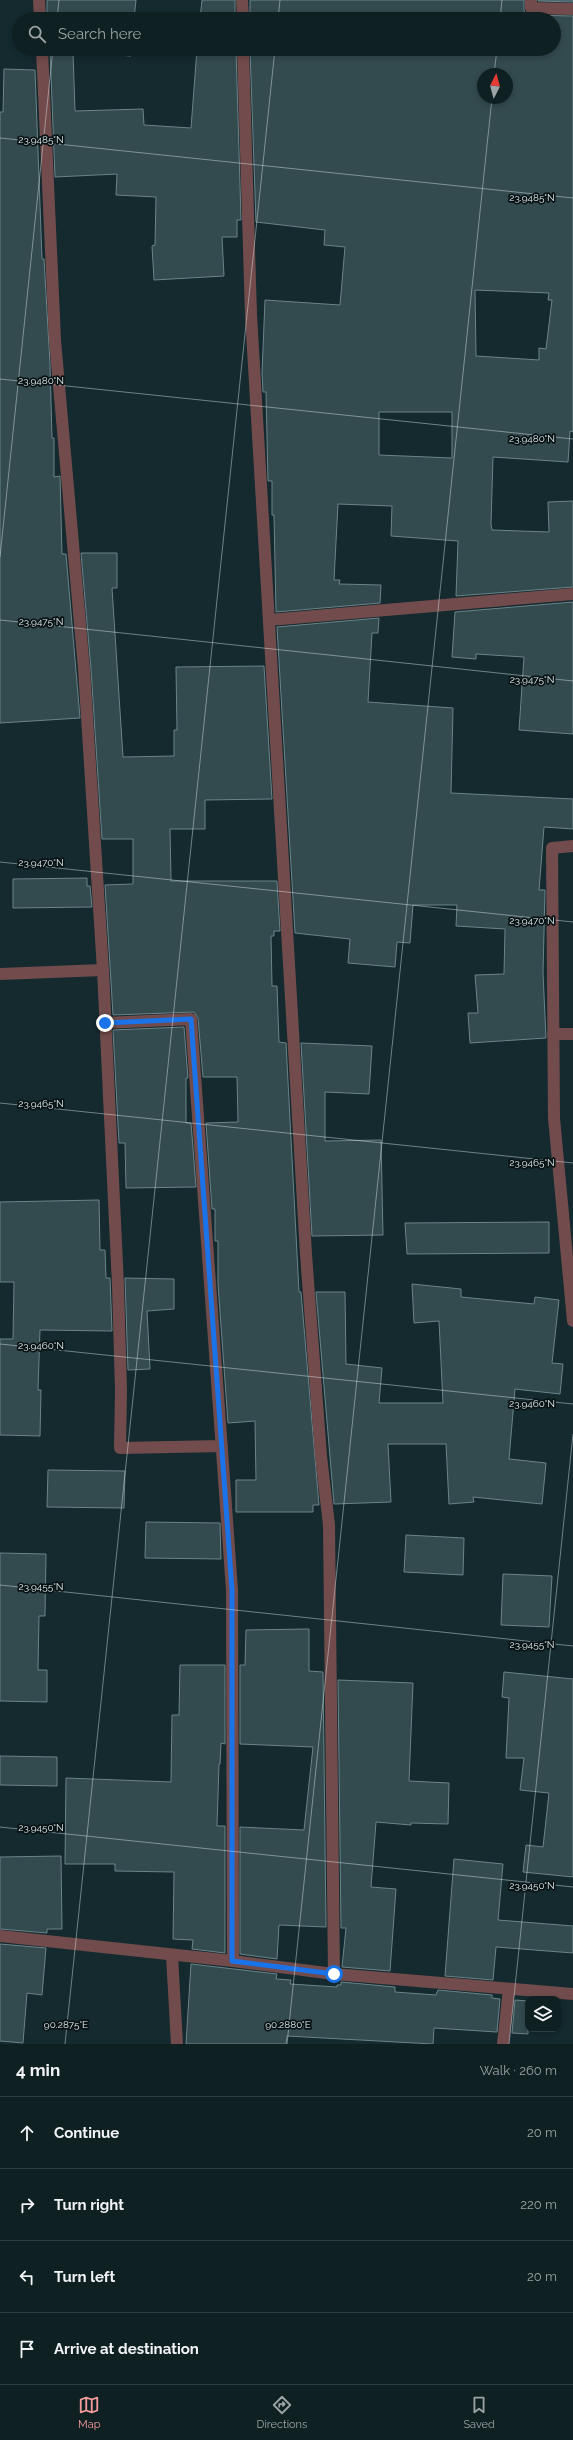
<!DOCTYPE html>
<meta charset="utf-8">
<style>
body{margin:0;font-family:Raleway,sans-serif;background:#1d2d30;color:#f1f3f6}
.controls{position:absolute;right:12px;bottom:12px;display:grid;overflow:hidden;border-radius:8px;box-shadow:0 2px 6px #0003}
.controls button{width:36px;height:36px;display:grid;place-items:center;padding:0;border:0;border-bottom:1px solid #2f3e41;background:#0f2023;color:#f1f3f6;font:20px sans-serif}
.compass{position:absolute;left:477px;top:68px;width:36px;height:36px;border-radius:50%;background:#0f2023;box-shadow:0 2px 6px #0003;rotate:6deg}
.stop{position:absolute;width:12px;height:12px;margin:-9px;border:3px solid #1a73e8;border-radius:50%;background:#fff}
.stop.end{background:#1a73e8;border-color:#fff;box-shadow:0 1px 4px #0008}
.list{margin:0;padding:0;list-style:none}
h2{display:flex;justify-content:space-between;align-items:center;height:52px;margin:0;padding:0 16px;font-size:17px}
h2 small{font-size:13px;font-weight:400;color:#9ba3a6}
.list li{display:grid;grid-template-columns:26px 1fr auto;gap:12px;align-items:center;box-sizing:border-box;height:72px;padding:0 16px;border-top:1px solid #2f3e41}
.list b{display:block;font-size:15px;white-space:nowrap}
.list em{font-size:13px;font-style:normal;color:#9ba3a6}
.icon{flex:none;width:22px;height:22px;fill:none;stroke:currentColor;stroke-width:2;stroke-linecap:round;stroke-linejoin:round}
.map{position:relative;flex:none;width:573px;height:2044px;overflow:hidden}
.search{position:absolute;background:#0f2023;box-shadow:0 2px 6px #0003;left:12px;right:12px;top:12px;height:44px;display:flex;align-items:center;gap:10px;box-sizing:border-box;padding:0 14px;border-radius:22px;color:#9ba3a6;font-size:15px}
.sheet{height:340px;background:#0f2023}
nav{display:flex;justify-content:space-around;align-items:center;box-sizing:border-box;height:56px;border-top:1px solid #2f3e41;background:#0f2023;font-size:11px;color:#9ba3a6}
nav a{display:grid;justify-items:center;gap:2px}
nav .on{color:#f59b9b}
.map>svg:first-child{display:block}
</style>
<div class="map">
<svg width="573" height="2044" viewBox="0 0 573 2044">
<rect width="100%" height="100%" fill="#142a2f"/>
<path fill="#334a4f" stroke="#6b8489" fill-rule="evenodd" d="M47,0h89l-2,19h-87z
M202,0h33v19h-35z
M250,0h274v11l4,4 45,1v416l-3,-1 -2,31 -75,-5 -2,67 1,6 57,2 -1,-30 25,-1v86l-117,9 2,-55 -67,-5 1,-30 -54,-2 -4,76h6l-1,4 42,1 -1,18 -104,9 -2,-97h-2v-34h-4l-2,-89h-3l-1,-19 3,-73 75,5 5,-58 -21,-2 1,-15 -69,-8 -6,-173h304v-30h-304zM483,74h24v24h-24zM475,290l74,3 -1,7h4l-6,49 -7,-1v12l-63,-4zM379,412h73v46l-73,-3z
M538,0h35v2l-35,-1z
M50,49h81v7l-58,-4 2,59 68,-2 1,16 47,3 6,-79h39l5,171h-4v17h-15l2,39 -70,4 -2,-34 3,-1 1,-48 -40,-2 1,-21 -62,3z
M4,69l31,1 7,189h2l6,105 2,74h2v39l6,-1 2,78h4l14,164 -80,5v-611h3z
M81,553h36v35h-5l11,169 51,-1v-26h3l-1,-63 88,-1 8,133 -67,1v29h-35l1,52h106l3,50h-6v5h-3l1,50h5l2,56 7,1 13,249h2l18,213h-6v7h-77v-32h20l-1,-59 -27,2 -10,-139v-43h-3v-32h-3l-6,-86 32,-1 -1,-45h-34l-5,-59 -4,-6 -81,3 -8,-130 28,-1v-45h-31l-11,-170z
M573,602v132l-54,-4 5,-73 -48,-3v5l-24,-2 3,-45z
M379,618l-1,15h-6l-4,69 85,6 -2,85 122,6v30l-29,-2 -5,63h6l-2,83 3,65 -76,5 -2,-30h10l-3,-38 29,-1 1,-45 -49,-3 1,-21h-44l-3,38 -13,-1 -2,25 -47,-4 2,-24 -55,-6 -18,-306z
M87,878v8h3l2,21 -79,1v-29z
M184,1027l4,51h-2v45h5l5,64 -70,1 -1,-45h-6l-6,-113z
M301,1043l71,3 -3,48 -44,-2v49l56,-1 2,95 -71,1z
M99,1200l1,50h5l1,28h4l2,53 -72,-1 -2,60h3l-1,46 -40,-1v-96h13l1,-57h-14v-80z
M549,1222v31l-142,1 -2,-31z
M125,1278l49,1v30l-27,2 3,58 -22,1z
M412,1284l49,5v8l73,7 1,-7 24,3 -7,63 11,1 -3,30 -45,-5 -6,70 37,4 -4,41 -69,-7 1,5 -25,2 -3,-60h-58l3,58 -57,2 -18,-212h29l1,72 36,4 -3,35h64l-4,-82 -25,2z
M48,1470l77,1 -1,37 -77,-1z
M146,1522l74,1 1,36 -76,-1z
M406,1535l58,3 -1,37 -59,-3z
M0,1553l46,1 -1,62h-6l-1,54h9v32l-47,-1z
M503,1574l49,2 -3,51 -48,-2z
M309,1629v42l14,1 3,255 -47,-2 -2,34 -37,-5v-127l64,3 9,-83 -73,-3v-79h5l1,-35z
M180,1665h45v79l-4,-1 -1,21h-1l-2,62h8v127l-33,-4 1,-9 -20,-1 1,-67 -59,-1v-7h-50l1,-86 105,4 1,-67h7z
M504,1672l69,7v198l-50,-5 3,-27 17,2 6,-54 -29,-3 4,-32h-18l3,-60 -7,-1z
M338,1680l75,3 -4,98 40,2 -1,41 -37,-1v2l-35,-3 -5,65 25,2 -6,82 -48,-4 4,-39h-5z
M0,1756l57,1v29l-57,-1z
M61,1856l1,73h-15v4l-47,-4v-72z
M454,1859l49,5 -5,56 75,6v27l-77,-6 -3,33 -48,-4z
M0,1944l46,4 -4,47 -15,-2 -4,50 -23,-2z
M191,1964l86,10 -1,5 15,1 -1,4 47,3v-2h4v-3l54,5v5l41,3 2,-5 54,5v3l8,1 -3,33 -63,-4 -1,16 -146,-8 -1,8h-100z
M515,2000l13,1v33l-16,-1z"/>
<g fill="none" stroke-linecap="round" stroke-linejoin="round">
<path stroke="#724c4c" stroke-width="12" d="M39,0l1,19
M242,0l1,19
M531,0v8l42,1
M42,49l13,291 29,329 19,301 15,315 3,105 -1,58 102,-2
M243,49l8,266 55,939 15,202 8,69 5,449
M269,620l304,-26
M573,846l-21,2 2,270 19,203
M0,974l103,-4
M105,1023l86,-4 41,571 1,371
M553,1034h20
M0,1936l233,25 101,13 239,20
M172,1956l5,88
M503,2044l6,-55"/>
</g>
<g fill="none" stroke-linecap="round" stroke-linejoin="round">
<path stroke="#1a73e8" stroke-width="5" d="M105,1023l86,-4 41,571v371l102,13"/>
</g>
<path fill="none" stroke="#dfecef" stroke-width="1" stroke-opacity="0.45" d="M57,19l2,-19M278,19l2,-19M500,19l2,-19M494,74l3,-25M0,138l573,60M0,379l573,60M0,557l53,-508M0,620l573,61M0,862l573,60M0,1103l573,60M0,1344l573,60M0,1585l573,61M0,1827l573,60M65,2044l210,-1995M287,2044l205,-1946M509,2044l64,-610"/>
<g font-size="10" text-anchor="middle" fill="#dfecef" stroke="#081113" stroke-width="3.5" stroke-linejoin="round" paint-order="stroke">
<text x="41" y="143">23.9485°N</text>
<text x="532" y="201">23.9485°N</text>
<text x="41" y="384">23.9480°N</text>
<text x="532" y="442">23.9480°N</text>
<text x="41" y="625">23.9475°N</text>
<text x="532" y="683">23.9475°N</text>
<text x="41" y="866">23.9470°N</text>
<text x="532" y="924">23.9470°N</text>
<text x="41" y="1107">23.9465°N</text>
<text x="532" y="1166">23.9465°N</text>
<text x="41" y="1349">23.9460°N</text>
<text x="532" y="1407">23.9460°N</text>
<text x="41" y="1590">23.9455°N</text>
<text x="532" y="1648">23.9455°N</text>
<text x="41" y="1831">23.9450°N</text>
<text x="532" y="1889">23.9450°N</text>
<text x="66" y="2028">90.2875°E</text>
<text x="288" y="2028">90.2880°E</text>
</g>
</svg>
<div class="controls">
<button><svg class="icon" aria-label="layers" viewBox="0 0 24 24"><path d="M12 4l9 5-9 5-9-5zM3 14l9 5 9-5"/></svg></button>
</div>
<svg class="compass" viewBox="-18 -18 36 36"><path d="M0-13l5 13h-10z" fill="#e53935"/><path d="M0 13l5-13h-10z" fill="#9ba3a6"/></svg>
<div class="stop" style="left:334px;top:1974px"></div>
<div class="stop end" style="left:105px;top:1023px"></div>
<div class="search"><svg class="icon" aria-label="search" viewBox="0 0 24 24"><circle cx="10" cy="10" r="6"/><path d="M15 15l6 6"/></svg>Search here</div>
</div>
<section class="sheet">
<h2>4 min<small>Walk · 260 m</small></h2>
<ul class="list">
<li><svg class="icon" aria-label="ahead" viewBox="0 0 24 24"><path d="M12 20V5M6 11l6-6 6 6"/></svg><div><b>Continue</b></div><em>20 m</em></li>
<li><svg class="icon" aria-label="right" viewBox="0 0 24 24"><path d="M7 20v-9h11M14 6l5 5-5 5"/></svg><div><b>Turn right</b></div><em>220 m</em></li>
<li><svg class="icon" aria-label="left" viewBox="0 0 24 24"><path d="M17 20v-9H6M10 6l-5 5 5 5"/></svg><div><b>Turn left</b></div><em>20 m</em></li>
<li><svg class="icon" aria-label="arrive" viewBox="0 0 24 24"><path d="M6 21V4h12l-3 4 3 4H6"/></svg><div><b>Arrive at destination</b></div></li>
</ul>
</section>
<nav>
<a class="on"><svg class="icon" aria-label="map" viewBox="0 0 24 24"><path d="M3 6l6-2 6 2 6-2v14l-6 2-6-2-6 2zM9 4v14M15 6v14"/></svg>Map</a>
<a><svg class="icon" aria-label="directions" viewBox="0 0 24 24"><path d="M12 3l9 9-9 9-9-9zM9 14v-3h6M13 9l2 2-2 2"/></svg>Directions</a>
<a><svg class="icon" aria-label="saved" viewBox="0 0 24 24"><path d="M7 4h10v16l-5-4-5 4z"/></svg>Saved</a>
</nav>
